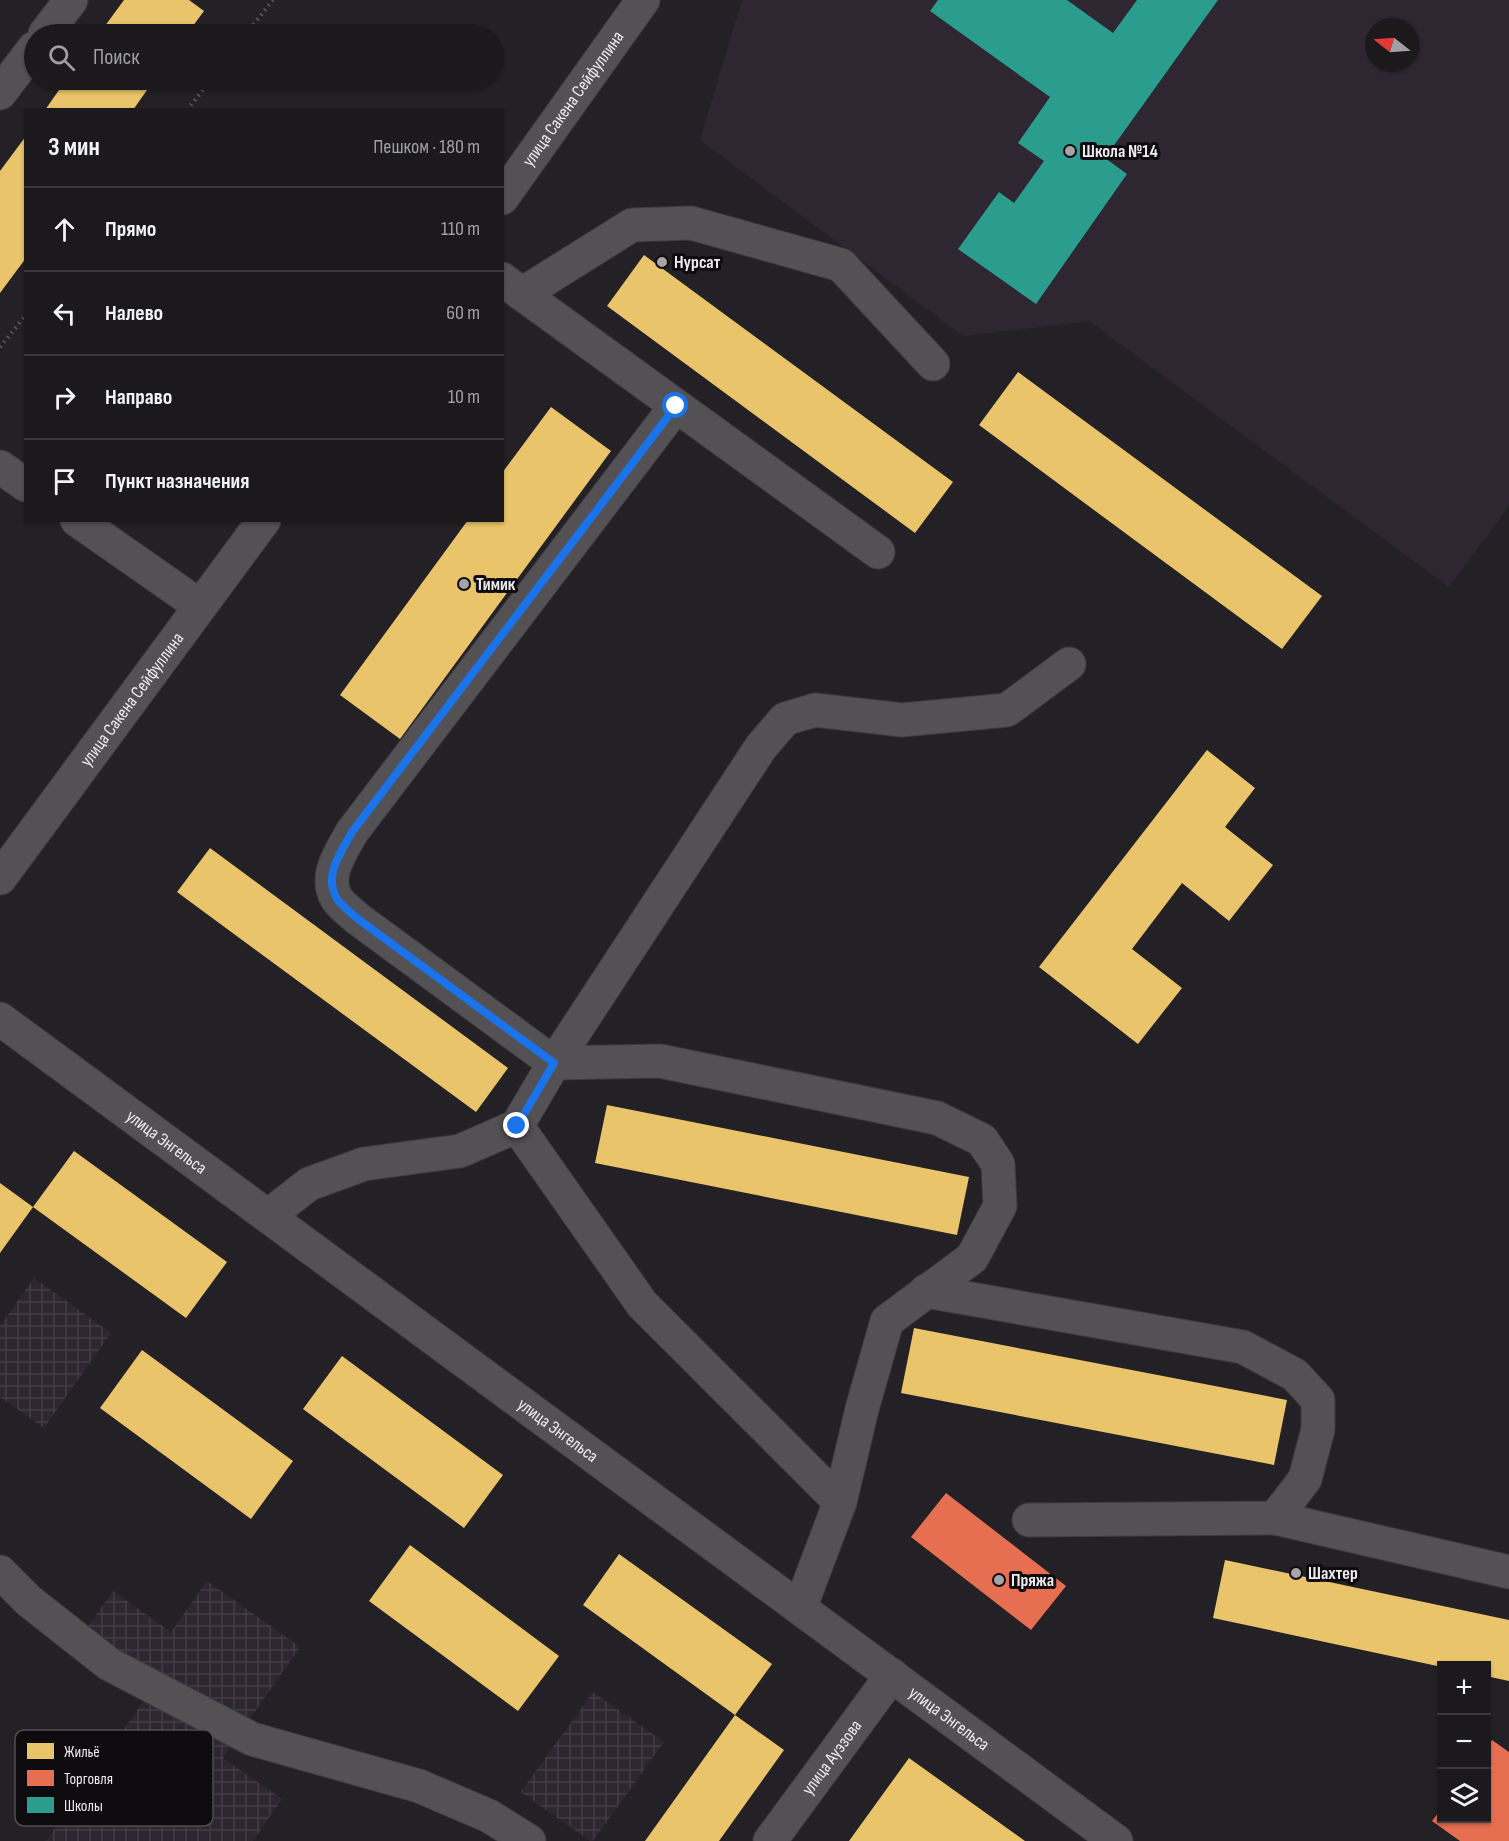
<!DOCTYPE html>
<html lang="ru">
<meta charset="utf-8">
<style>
body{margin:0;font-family:"Sofia Sans Condensed",sans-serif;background:#242225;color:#f1f3f6}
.controls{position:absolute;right:18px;bottom:18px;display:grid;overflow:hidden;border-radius:0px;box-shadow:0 2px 4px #0004}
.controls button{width:54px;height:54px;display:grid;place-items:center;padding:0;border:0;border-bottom:2px solid #39383b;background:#1b191c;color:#f1f3f6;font:30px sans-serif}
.compass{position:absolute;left:1365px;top:18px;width:54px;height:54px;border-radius:50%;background:#1b191c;box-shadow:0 2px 4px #0004;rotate:287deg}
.stop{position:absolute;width:18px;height:18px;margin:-14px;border:4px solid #1a73e8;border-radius:50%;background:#fff}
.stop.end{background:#1a73e8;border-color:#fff;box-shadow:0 2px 6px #0008}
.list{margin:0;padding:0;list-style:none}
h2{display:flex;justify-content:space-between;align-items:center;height:78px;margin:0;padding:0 24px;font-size:26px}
h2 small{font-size:20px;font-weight:400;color:#a0a0a3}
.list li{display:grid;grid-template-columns:39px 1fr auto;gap:18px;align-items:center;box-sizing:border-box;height:84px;padding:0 24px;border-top:2px solid #39383b}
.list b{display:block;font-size:22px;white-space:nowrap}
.list em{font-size:20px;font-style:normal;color:#a0a0a3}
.icon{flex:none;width:33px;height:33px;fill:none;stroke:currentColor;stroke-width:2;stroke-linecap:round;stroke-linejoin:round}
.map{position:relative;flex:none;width:1509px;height:1841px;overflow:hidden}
.search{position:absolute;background:#1b191c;box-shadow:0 2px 4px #0004;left:24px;top:24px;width:480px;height:66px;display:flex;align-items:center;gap:15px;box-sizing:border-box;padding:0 21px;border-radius:33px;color:#a0a0a3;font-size:22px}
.panel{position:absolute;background:#1b191c;box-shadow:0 2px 4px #0004;left:24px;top:108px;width:480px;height:414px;border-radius:0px}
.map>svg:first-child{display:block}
</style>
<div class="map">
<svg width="1509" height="1841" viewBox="0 0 1509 1841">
<defs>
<pattern id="industrial-grid" width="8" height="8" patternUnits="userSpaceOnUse" patternTransform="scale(1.5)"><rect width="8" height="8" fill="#2e2732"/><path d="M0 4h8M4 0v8" fill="none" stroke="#423c46"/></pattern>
</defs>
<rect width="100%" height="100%" fill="#242126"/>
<path fill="url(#industrial-grid)" d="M34,1278l77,55 -67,95 -44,-31v-71z
M207,1581l93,66 -77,111 59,41 -29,42h-207l109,-156 -72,-51 30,-43 58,41z
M593,1692l71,50 -71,99h-3l-69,-49z"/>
<path fill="#2e2732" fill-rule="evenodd" d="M742,0h767v506l-60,81 -360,-266 -126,15 -263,-196zM1374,27h36v36h-36z"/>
<path fill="#e9c46a" d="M124,0h65l15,11 -17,23h-88z
M66,80h88l-21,30h-88z
M26,136v122l-26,35v-122z
M644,255l309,227 -38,51 -308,-227z
M1018,372l304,224 -40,53 -303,-224z
M551,407l60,44 -211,288 -60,-44 128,-175h34v-47z
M1207,750l48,38 -30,39 48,38 -44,56 -47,-38 -50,66 50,39 -44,56 -99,-77z
M210,848l298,220 -32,44 -299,-220z
M607,1105l362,72 -12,58 -362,-72z
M74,1151l153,111 -41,56 -153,-111z
M0,1183l33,24 -33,46z
M914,1328l373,72 -13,65 -373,-72z
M142,1350l151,111 -42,58 -151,-111z
M342,1356l161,119 -39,53 -161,-119z
M410,1545l149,111 -41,55 -149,-110z
M619,1554l153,110 -37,51 -152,-110z
M1225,1560l284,60v61l-23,-5v-11l-44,2 -229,-49z
M735,1715l49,35 -65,91h-74z
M909,1758l116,83h-176z"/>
<path fill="#e76f51" d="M946,1493l120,93 -35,44 -120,-93z
M1492,1740l17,12v89h-49l-28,-20 10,-13v10h44v-70z"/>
<path fill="#2a9d8f" d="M938,0h129l46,33 24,-33h81l-113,158 22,16 -91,130 -78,-55 41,-57 15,11 30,-42 -26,-18 32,-46 -120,-86z"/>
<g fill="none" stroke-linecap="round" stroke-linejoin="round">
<defs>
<g id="minor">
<path d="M45,34l26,-34"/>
<path d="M0,93l34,-45"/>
<path id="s1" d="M502,198l141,-198"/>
<path d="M502,279l20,15 110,-69 59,-2 150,42 92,99"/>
<path d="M522,294l356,258"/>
<path d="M676,406l-324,426c-11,20 -29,44 -15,67 5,7 14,14 21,20l196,144 106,-2 277,57 45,22 16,24 2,42 -28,52 -85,63 -25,88 -22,93 -40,106"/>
<path d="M0,467l26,18"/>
<path d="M77,520l123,86"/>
<path id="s2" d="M0,878l264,-358"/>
<path id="s3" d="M0,1019l1116,822"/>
<path d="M517,1126l125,178 198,198"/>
<path d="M268,1216l41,-32 55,-20 96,-13 57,-25 37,-63 207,-316 24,-28 30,-9 87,10 105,-10 62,-46"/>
<path d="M926,1291l317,56 52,28 23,25v29l-13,50 -30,39 -246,2"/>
<path d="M1275,1518l234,54"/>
<path d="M0,1572l29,29 80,63 143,75 167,47 70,30 40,25"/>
<path id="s4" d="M770,1841l122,-166"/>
</g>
</defs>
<use href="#minor" stroke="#3e3b3f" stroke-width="35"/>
<path stroke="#5f5c5f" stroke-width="4" stroke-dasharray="1.5 4.5" stroke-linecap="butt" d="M246,34l27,-34
M187,110l24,-30
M0,347l26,-32"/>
<use href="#minor" stroke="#535154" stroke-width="33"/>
</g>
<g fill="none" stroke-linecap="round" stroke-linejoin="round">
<path stroke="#1a73e8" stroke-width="8" d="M517,1126l37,-63 -196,-144c-7,-6 -16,-13 -21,-20 -14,-23 4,-47 15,-67l324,-426"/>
</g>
<g fill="#a7a4a8" stroke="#0d0b0e" stroke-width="2">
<circle cx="1070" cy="151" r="6"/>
<circle cx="662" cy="262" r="6"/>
<circle cx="464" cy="584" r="6"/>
<circle cx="1296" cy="1573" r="6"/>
<circle cx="999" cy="1580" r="6"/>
</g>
<g text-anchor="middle" stroke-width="6" stroke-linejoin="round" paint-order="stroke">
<g font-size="18" fill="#edeaee" stroke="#0d0b0e">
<text dy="6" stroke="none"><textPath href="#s1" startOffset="122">улица Сакена Сейфуллина</textPath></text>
<text dy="6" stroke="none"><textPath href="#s2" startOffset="222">улица Сакена Сейфуллина</textPath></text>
<text dy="6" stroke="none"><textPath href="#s3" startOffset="207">улица Энгельса</textPath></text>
<text dy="6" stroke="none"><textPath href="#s3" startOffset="693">улица Энгельса</textPath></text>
<text dy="6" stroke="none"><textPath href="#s3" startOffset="1179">улица Энгельса</textPath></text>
<text dy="6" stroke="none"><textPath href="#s4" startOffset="104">улица Ауэзова</textPath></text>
</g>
<g font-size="18" font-weight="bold" fill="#edeaee" stroke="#0d0b0e" text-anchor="start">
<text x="1082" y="157">Школа №14</text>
<text x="674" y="268">Нурсат</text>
<text x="476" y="590">Тимик</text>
<text x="1308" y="1579">Шахтер</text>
<text x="1011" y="1586">Пряжа</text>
</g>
</g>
<rect x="15" y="1730" width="198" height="96" rx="9" fill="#0d0b0e" stroke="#504e51" stroke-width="1.5"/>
<rect x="27" y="1743" width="27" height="16" fill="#e9c46a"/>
<rect x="27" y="1770" width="27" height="16" fill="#e76f51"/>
<rect x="27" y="1797" width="27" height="16" fill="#2a9d8f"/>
<g font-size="16" fill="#edeaee">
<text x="64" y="1757">Жильё</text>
<text x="64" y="1784">Торговля</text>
<text x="64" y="1811">Школы</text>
</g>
</svg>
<div class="controls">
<button>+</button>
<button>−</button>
<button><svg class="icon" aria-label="layers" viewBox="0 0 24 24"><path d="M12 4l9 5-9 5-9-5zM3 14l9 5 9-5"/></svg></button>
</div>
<svg class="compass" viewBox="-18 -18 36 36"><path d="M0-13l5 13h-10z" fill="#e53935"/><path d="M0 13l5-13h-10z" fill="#a0a0a3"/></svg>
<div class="stop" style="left:676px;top:406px"></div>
<div class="stop end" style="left:517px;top:1126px"></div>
<div class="search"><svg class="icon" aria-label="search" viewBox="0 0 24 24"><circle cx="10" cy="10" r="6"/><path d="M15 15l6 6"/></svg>Поиск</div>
<section class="panel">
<h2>3 мин<small>Пешком · 180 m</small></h2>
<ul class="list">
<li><svg class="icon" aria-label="ahead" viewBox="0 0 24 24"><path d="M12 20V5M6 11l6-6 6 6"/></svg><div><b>Прямо</b></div><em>110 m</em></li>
<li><svg class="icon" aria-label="left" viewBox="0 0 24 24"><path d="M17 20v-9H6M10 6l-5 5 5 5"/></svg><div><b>Налево</b></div><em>60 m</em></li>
<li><svg class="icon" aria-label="right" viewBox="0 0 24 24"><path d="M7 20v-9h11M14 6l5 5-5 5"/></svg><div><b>Направо</b></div><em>10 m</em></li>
<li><svg class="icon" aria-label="arrive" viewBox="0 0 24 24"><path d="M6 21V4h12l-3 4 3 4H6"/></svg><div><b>Пункт назначения</b></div></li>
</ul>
</section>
</div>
